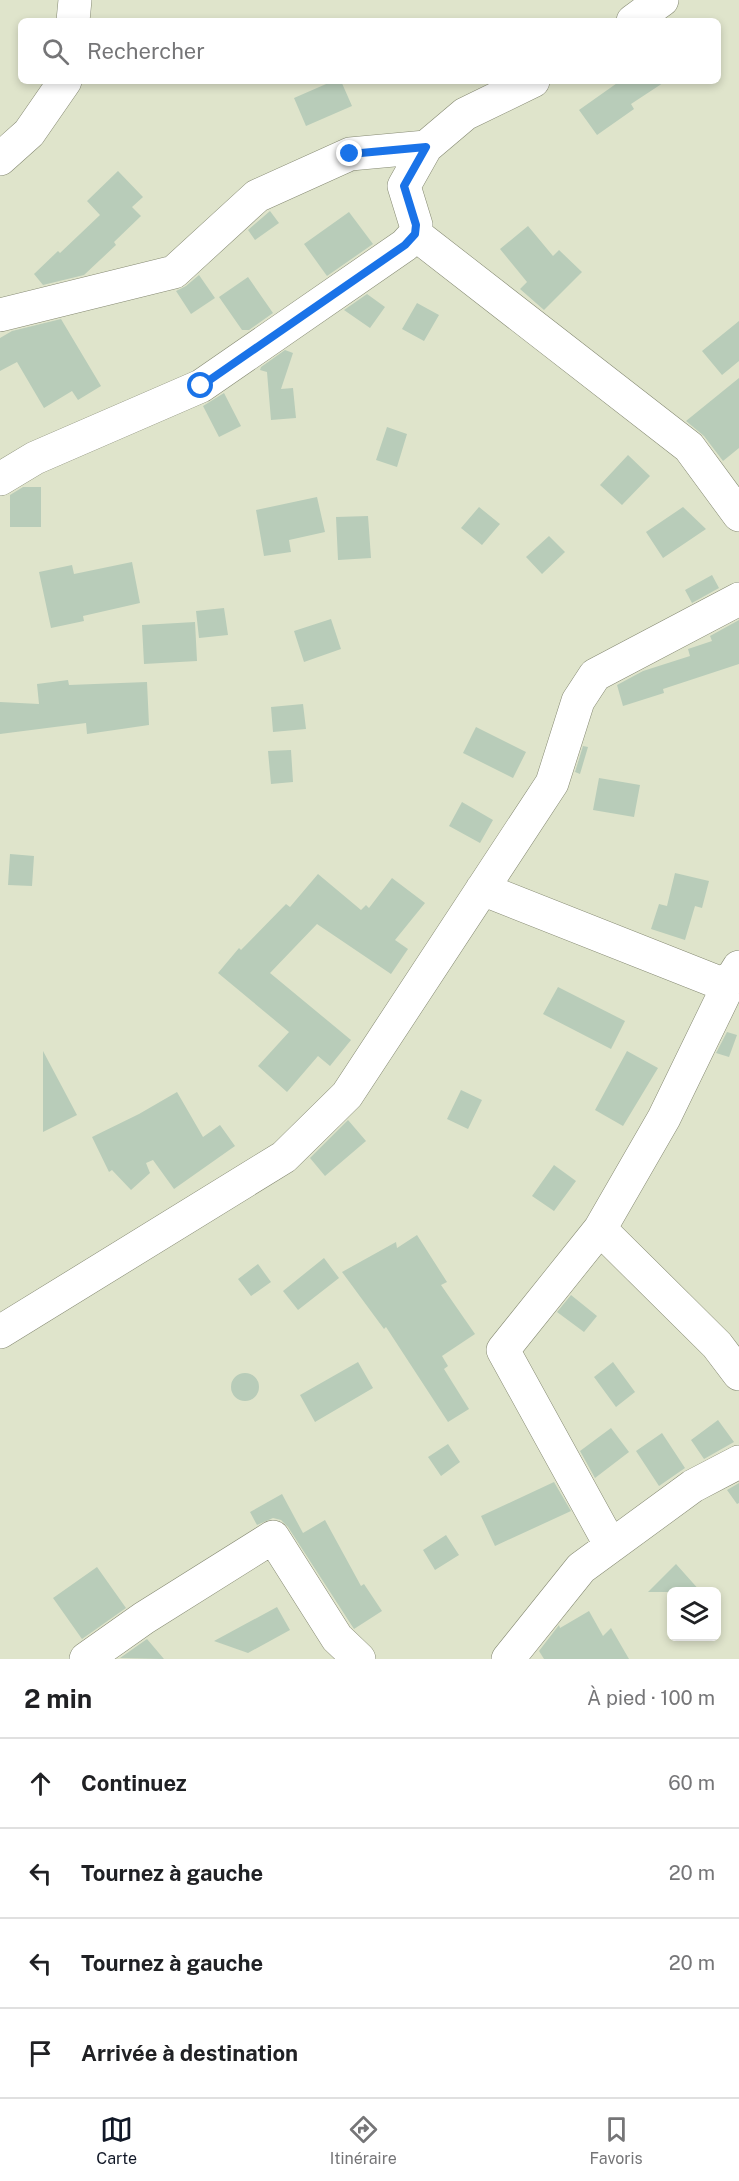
<!DOCTYPE html>
<html lang="fr">
<meta charset="utf-8">
<style>
body{margin:0;font-family:"Public Sans",sans-serif;background:#f6f6f6;color:#202124}
.controls{position:absolute;right:18px;bottom:18px;display:grid;overflow:hidden;border-radius:9px;box-shadow:0 3px 9px #0003}
.controls button{width:54px;height:54px;display:grid;place-items:center;padding:0;border:0;border-bottom:2px solid #e0e0e0;background:#fff;color:#202124;font:30px sans-serif}
.stop{position:absolute;width:18px;height:18px;margin:-14px;border:4px solid #1a73e8;border-radius:50%;background:#fff}
.stop.end{background:#1a73e8;border-color:#fff;box-shadow:0 2px 6px #0008}
.list{margin:0;padding:0;list-style:none}
h2{display:flex;justify-content:space-between;align-items:center;height:78px;margin:0;padding:0 24px;font-size:26px}
h2 small{font-size:20px;font-weight:400;color:#757577}
.list li{display:grid;grid-template-columns:39px 1fr auto;gap:18px;align-items:center;box-sizing:border-box;height:90px;padding:0 24px;border-top:2px solid #e0e0e0}
.list b{display:block;font-size:22px;white-space:nowrap}
.list em{font-size:20px;font-style:normal;color:#757577}
.icon{flex:none;width:33px;height:33px;fill:none;stroke:currentColor;stroke-width:2;stroke-linecap:round;stroke-linejoin:round}
.map{position:relative;flex:none;width:739px;height:1659px;overflow:hidden}
.search{position:absolute;background:#fff;box-shadow:0 3px 9px #0003;left:18px;right:18px;top:18px;height:66px;display:flex;align-items:center;gap:15px;box-sizing:border-box;padding:0 21px;border-radius:9px;color:#757577;font-size:22px}
.sheet{height:438px;background:#fff}
nav{display:flex;justify-content:space-around;align-items:center;box-sizing:border-box;height:84px;border-top:2px solid #e0e0e0;background:#fff;font-size:16px;color:#757577}
nav a{display:grid;justify-items:center;gap:3px}
nav .on{color:#111827}
.map>svg:first-child{display:block}
</style>
<div class="map">
<svg width="739" height="1659" viewBox="0 0 739 1659">
<rect width="100%" height="100%" fill="#dfe4cb"/>
<path fill="#b8ccb9" d="M333,81h8l11,25 -46,20 -12,-28z
M620,81h46l-35,23 3,5 -37,26 -18,-25z
M118,171l25,26 -11,10 9,9 -27,26 2,3 -32,30 -41,10 -9,-11 24,-23 2,2 40,-38 -13,-14z
M270,211l9,12 -24,17 -7,-10z
M349,212l24,32 -46,32 -23,-32z
M528,226l25,30 6,-6 23,22 -38,38 -24,-21 7,-7 -27,-33z
M199,275l16,23 -24,16 -15,-23 10,-5z
M248,277l25,36 -24,17h-7l-23,-33z
M367,294l18,13 -15,21 -26,-18z
M417,303l22,12 -15,26 -22,-12z
M61,319l40,67 -23,14 -6,-9 -28,17 -27,-46 -17,9v-33l12,-7z
M739,321v40l-17,14 -20,-24z
M285,350l8,3 -12,36 12,-1 3,30 -25,2 -4,-48 -7,-2 1,-3z
M739,378v70l-16,13 -19,-25 -18,-15z
M224,393l17,33 -22,11 -16,-31z
M387,427l20,7 -10,33 -21,-7z
M628,455l22,21 -28,29 -22,-20z
M23,487h18v40h-31v-32z
M317,497l8,35 -36,8 2,12 -27,4 -8,-46z
M479,507l21,17 -18,21 -21,-17z
M683,507l23,22 -43,29 -17,-26z
M368,516l3,42 -33,2 -2,-43z
M549,536l16,16 -23,22 -16,-17z
M132,562l8,41 -57,13 1,5 -33,7 -12,-56 33,-7 2,9z
M712,575l7,13 -27,15 -7,-13z
M224,608l4,27 -29,3 -3,-27z
M331,619l10,30 -37,13 -10,-31z
M739,620v44l-76,25 1,4 -41,13 -6,-21 26,-14 47,-15 -2,-7 24,-8 -2,-5z
M195,622l2,39 -53,3 -2,-39z
M68,680l1,5 78,-3 2,43 -62,9 -1,-11 -86,11v-32l39,2 -2,-20z
M303,704l3,25 -33,3 -2,-25z
M476,727l50,25 -13,26 -50,-25z
M583,746l5,1 -8,27 -5,-2z
M291,750l2,32 -22,2 -3,-33z
M599,778l41,7 -6,32 -41,-7z
M462,802l31,18 -13,23 -31,-17z
M10,854l24,2 -2,30 -24,-1z
M675,873l34,8 -7,27 -7,-2 -10,34 -34,-11 8,-25 8,2z
M318,874l43,36 5,-5 3,3 23,-30 33,25 -30,37 13,9 -17,25 -74,-50 -47,49 81,67 -21,26 -12,-10 -31,36 -29,-26 31,-34 -71,-59 21,-25 2,2 45,-46 4,3z
M558,987l67,34 -14,28 -68,-35z
M727,1032l10,3 -8,22 -13,-4z
M43,1051l34,64 -34,17z
M627,1051l31,17 -35,58 -28,-16z
M461,1090l21,10 -14,29 -21,-10z
M177,1092l26,45 17,-12 15,21 -61,43 -21,-29 -7,3 4,10 -19,17 -19,-20 -3,2 -17,-35 47,-23z
M348,1120l18,21 -41,35 -15,-18z
M554,1165l22,16 -22,30 -22,-15z
M417,1235l30,47 -6,3 34,49 -33,22 6,10 -4,3 25,40 -21,13 -62,-95 -2,2 -42,-57 54,-30 1,6z
M324,1258l15,20 -41,32 -15,-19z
M258,1264l13,18 -20,14 -13,-17z
M571,1295l26,21 -13,16 -27,-20z
M358,1362l15,26 -58,34 -15,-27z
M613,1362l22,30 -19,15 -22,-30z
M231 1387a14 14 0 1 1 28 0a14 14 0 1 1-28 0Z
M718,1420l16,22 -30,17 -13,-19z
M611,1428l18,24 -34,26 -15,-27z
M662,1433l23,35 -26,18 -23,-35z
M448,1444l12,18 -19,14 -13,-19z
M554,1482l17,29 -76,35 -14,-30z
M739,1483v20l-2,1 -10,-14z
M282,1494l21,39 22,-13 36,66 3,-2 18,27 -28,18 -66,-102 -7,-7 -8,-2 -16,7 -7,-13z
M446,1535l13,20 -24,15 -12,-20z
M676,1564l25,28h-53z
M97,1567l29,41 -44,31 -29,-41z
M277,1607l13,23 -42,23 -34,-12z
M589,1611l14,25 8,-8 18,31h-85l-5,-8 20,-26 1,3z
M147,1639l17,20 -44,-1z"/>
<g fill="none" stroke-linecap="round" stroke-linejoin="round">
<defs>
<path id="minor" d="M73,21l2,-21
M633,21l29,-21
M0,159l29,-26 36,-52
M415,234l274,213 50,68
M0,315l174,-43 83,-76 93,-42 76,-7
M0,479l35,-21 166,-72 204,-141 10,-11 1,-9 -12,-39 22,-39 39,-33 68,-33
M482,889l238,94 12,-5 7,-11
M600,1229l117,116 22,29
M0,1332l284,-175 63,-62 205,-312 26,-82 17,-26 144,-76
M611,1546l-108,-196 97,-121 64,-111 68,-140
M86,1659l58,-41 129,-81 64,101 22,21
M508,1659l73,-91 112,-82 46,-24"/>
</defs>
<use href="#minor" stroke="#858972" stroke-width="34"/>
<use href="#minor" stroke="#fff" stroke-width="33"/>
</g>
<g fill="none" stroke-linecap="round" stroke-linejoin="round">
<path stroke="#1a73e8" stroke-width="8" d="M201,386l204,-141 10,-11 1,-9 -12,-39 22,-39 -76,7"/>
</g>
</svg>
<div class="controls">
<button><svg class="icon" aria-label="layers" viewBox="0 0 24 24"><path d="M12 4l9 5-9 5-9-5zM3 14l9 5 9-5"/></svg></button>
</div>
<div class="stop" style="left:201px;top:386px"></div>
<div class="stop end" style="left:350px;top:154px"></div>
<div class="search"><svg class="icon" aria-label="search" viewBox="0 0 24 24"><circle cx="10" cy="10" r="6"/><path d="M15 15l6 6"/></svg>Rechercher</div>
</div>
<section class="sheet">
<h2>2 min<small>À pied · 100 m</small></h2>
<ul class="list">
<li><svg class="icon" aria-label="ahead" viewBox="0 0 24 24"><path d="M12 20V5M6 11l6-6 6 6"/></svg><div><b>Continuez</b></div><em>60 m</em></li>
<li><svg class="icon" aria-label="left" viewBox="0 0 24 24"><path d="M17 20v-9H6M10 6l-5 5 5 5"/></svg><div><b>Tournez à gauche</b></div><em>20 m</em></li>
<li><svg class="icon" aria-label="left" viewBox="0 0 24 24"><path d="M17 20v-9H6M10 6l-5 5 5 5"/></svg><div><b>Tournez à gauche</b></div><em>20 m</em></li>
<li><svg class="icon" aria-label="arrive" viewBox="0 0 24 24"><path d="M6 21V4h12l-3 4 3 4H6"/></svg><div><b>Arrivée à destination</b></div></li>
</ul>
</section>
<nav>
<a class="on"><svg class="icon" aria-label="map" viewBox="0 0 24 24"><path d="M3 6l6-2 6 2 6-2v14l-6 2-6-2-6 2zM9 4v14M15 6v14"/></svg>Carte</a>
<a><svg class="icon" aria-label="directions" viewBox="0 0 24 24"><path d="M12 3l9 9-9 9-9-9zM9 14v-3h6M13 9l2 2-2 2"/></svg>Itinéraire</a>
<a><svg class="icon" aria-label="saved" viewBox="0 0 24 24"><path d="M7 4h10v16l-5-4-5 4z"/></svg>Favoris</a>
</nav>
